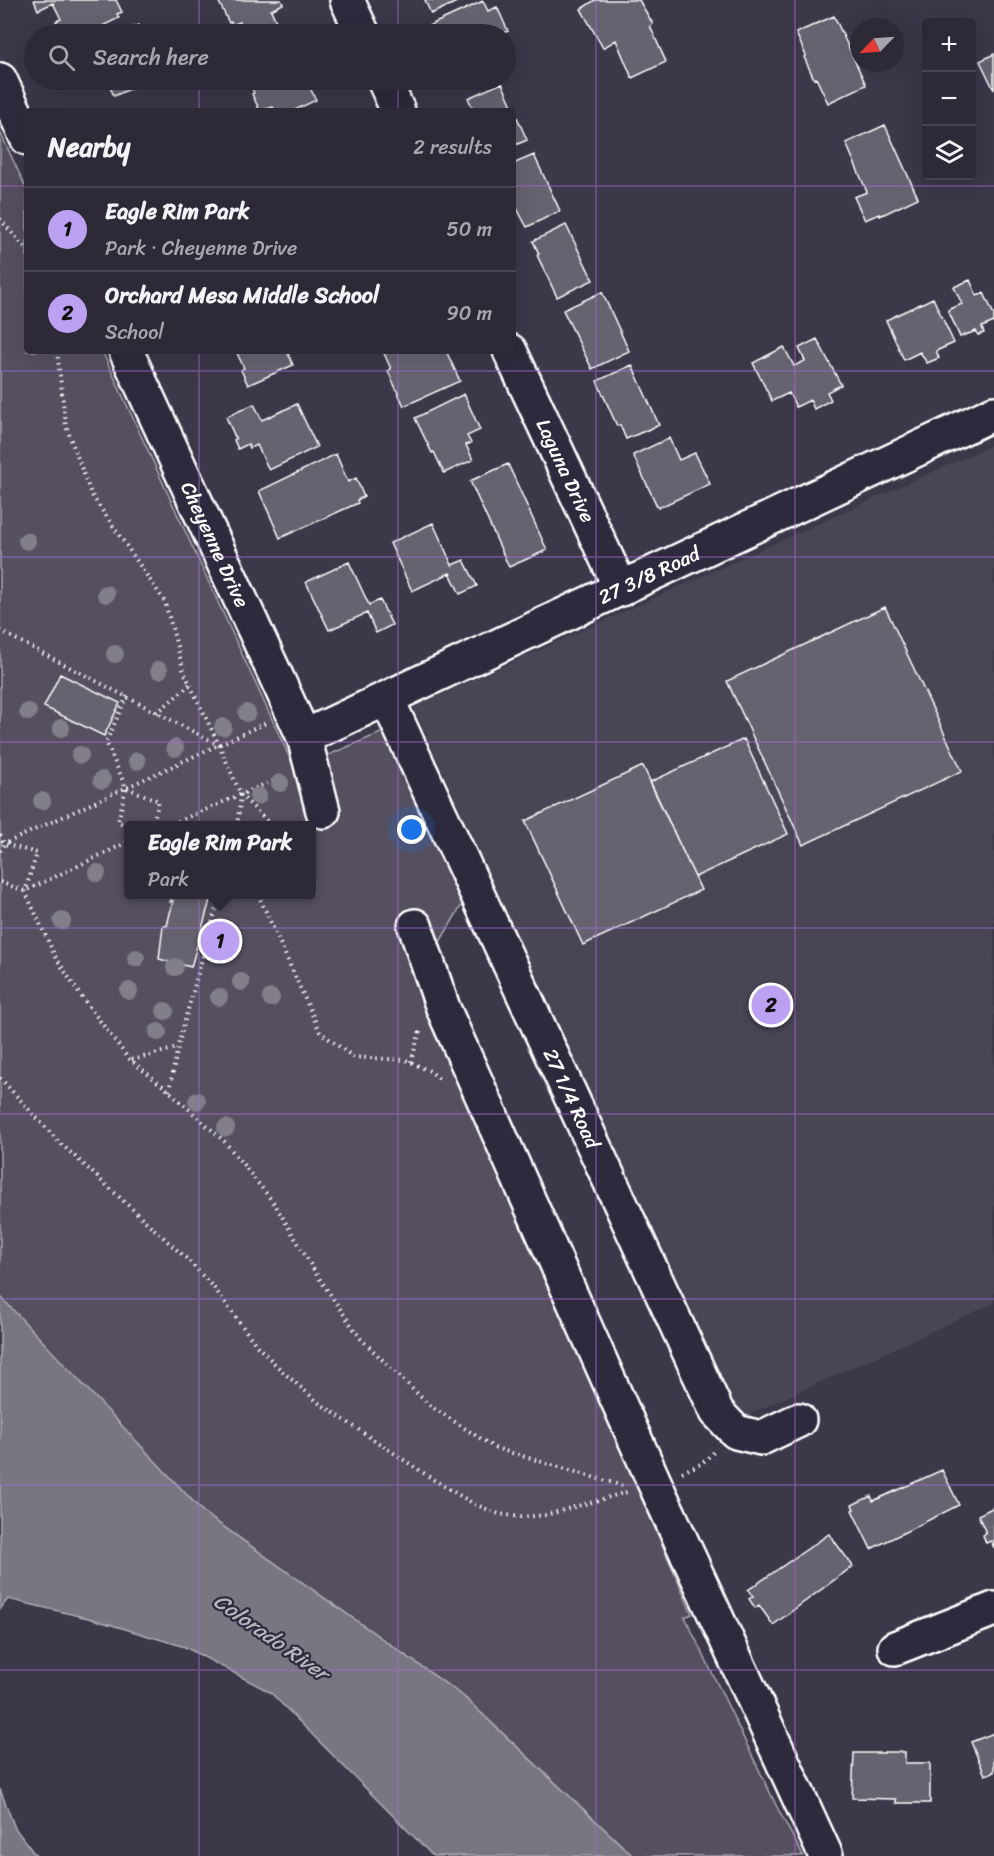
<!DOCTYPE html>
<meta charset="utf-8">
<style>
body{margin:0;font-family:Sriracha,sans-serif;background:#35313f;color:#f1f3f6}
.controls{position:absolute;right:18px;top:18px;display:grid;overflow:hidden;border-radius:6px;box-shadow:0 6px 24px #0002}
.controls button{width:54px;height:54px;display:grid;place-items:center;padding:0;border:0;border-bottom:2px solid #484552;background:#2d2937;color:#f1f3f6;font:30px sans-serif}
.compass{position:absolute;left:850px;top:18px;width:54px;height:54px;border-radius:50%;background:#2d2937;box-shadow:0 6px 24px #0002;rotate:245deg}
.you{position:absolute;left:412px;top:830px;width:21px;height:21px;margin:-15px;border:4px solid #fff;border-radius:50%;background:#1a73e8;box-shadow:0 0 0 9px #1a73e833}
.badge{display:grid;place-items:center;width:39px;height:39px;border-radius:50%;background:#bca0f2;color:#111;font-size:20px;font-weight:700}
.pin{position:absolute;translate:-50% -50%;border:3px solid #fff;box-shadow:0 2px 6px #0006}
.popup{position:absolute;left:124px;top:821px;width:192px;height:78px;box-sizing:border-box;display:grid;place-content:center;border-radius:6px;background:#2d2937;filter:drop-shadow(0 2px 4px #0005);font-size:20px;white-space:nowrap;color:#a7a6ad}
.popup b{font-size:22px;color:#f1f3f6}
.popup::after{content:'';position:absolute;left:50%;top:100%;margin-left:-12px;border:12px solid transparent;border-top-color:#2d2937}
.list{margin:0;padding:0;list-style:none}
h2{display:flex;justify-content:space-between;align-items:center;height:78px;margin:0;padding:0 24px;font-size:26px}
h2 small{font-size:20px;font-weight:400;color:#a7a6ad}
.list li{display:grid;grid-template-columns:39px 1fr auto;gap:18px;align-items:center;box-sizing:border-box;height:84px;padding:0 24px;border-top:2px solid #484552}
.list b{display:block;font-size:22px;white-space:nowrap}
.list p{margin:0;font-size:20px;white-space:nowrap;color:#a7a6ad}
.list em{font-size:20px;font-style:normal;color:#a7a6ad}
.icon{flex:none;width:33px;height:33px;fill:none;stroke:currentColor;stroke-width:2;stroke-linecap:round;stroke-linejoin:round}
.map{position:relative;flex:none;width:994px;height:1856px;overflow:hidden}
.search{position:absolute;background:#2d2937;box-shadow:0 6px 24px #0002;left:24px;top:24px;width:492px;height:66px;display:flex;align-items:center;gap:15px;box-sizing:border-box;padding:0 21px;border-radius:33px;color:#a7a6ad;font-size:22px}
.panel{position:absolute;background:#2d2937;box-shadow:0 6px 24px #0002;left:24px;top:108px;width:492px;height:246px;border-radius:6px}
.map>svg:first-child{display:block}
</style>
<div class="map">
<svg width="994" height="1856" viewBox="0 0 994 1856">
<rect width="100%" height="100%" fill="#3c3749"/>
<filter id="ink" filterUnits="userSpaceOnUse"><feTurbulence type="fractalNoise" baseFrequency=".0167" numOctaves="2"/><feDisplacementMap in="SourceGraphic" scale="12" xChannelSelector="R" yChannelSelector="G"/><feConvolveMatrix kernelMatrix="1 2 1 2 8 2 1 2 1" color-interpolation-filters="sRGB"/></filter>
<g filter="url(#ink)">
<path fill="#494455" d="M994,444v859l-257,117 -324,-713z"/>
<path fill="#555060" stroke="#aaa8b0" stroke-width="1.5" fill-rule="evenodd" d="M0,132l27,58v161h75l193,418 88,-37 80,171 -45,76 274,635 -7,3 93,192 25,47h-170l-170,-160 -259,-183 -204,-215zM128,826h184v68h-184z"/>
<path fill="#797682" stroke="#afadb4" stroke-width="1.5" d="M0,1296l204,217 259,183 170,160h-200l-163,-164 -85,-45 -93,-28 -84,-20 -8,10z
M0,1789l15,39 21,28h-36z"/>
<path fill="#666270" stroke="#fff" stroke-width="1.5" d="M34,0h82l6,12 -5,2 2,4 -33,16h-23l-7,-13 5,-2 -8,-16 -15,7z
M218,0h63l2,4 -12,6 10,22 -5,2h-28l-5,-10 -2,1 -1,-3 -8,3 -1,-3 -2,1z
M425,0h36l-30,14z
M595,0h44l14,24 -3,2 16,36 -34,16 -16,-38 -13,8 -22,-39z
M483,1l5,10 9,-4 11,24 -8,3h-76l-2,-5z
M834,16l32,69 -38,18 -12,-25 -2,1 -10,-22 2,-1 -10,-23z
M139,25l4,9h-24z
M994,54v36l-14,-29z
M107,80h43l-36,16z
M254,80h52l10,20 -23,11h-18l-2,-4 -13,4 -8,-17 2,-1 -5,-11z
M502,83l25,57 -14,6v-35h-39l-6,-13z
M885,125l33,73 -38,18 -1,-2 -14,6 -11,-23 13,-5 -21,-49z
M534,155l26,56 -33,16 -14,-26v-37z
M566,225l27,55 -36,17 -20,-42 2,-1 -6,-13z
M970,280l7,16 7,-3 10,22v7l-12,5 2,6 -6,2 -2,-4 -16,6 -12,-27 14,-6 -8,-17z
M602,292l27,59 -37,18 -29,-59z
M933,298l21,45 -18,8 3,7 -12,5 -7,-11 -16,8 -18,-40z
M817,339l24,46 -14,7 4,8 -17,9 -4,-9 -14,7 -7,-14 -17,8 -19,-38 31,-16 10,19 11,-5 -6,-13z
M236,351h51l6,14 -45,20 -7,-15 3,-2z
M383,351h63l14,30 -56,25 -16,-35 3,-2z
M632,365l27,60 -33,14 -6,-14 -3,1 -20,-45z
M464,394l16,36 -13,6 4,7 -5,2 7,15 -29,13 -10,-21 -2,1 -17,-35z
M254,404l8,16 35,-16 20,43 -48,23 -12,-25 -7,3 -2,-4 -10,5 -4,-9 2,-1 -10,-22z
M669,438l10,22 16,-7 15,31 -52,24 -25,-53z
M336,454l12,28 8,-4 8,19 -7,3 1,3 -78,35 -21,-47z
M508,464l39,86 -38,17 -39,-86z
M433,523l19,42 12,-5 13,26 -17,8 -10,-21 -38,18 -22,-48z
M349,562l20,43 11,-5 12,25 -16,8 -9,-20 -38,17 -23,-48z
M885,607l77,164 -159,74 -76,-164z
M60,674l60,29 -16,33 -60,-29z
M744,739l44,95 -93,43 -45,-95z
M643,766l58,124 -118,55 -58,-124z
M173,894h18l19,6 -19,67 -32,-8 4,-33h4l6,-25 -3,1z
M942,1470l17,35 -88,44 -19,-39 2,-1 -2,-4 19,-9 2,5z
M994,1507v41l-3,-7 -5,2 -3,-8 3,-2 -8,-18z
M829,1534l24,32 -80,59 -14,-20 -4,3 -6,-9 4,-3 -5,-6z
M994,1733v39l-9,3 -14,-33z
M884,1752h21v11h25v40h-34v-4l-44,-1 2,-45h30z"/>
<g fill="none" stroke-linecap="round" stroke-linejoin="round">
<defs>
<g id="minor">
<path d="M347,0l16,34"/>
<path d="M0,80l27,58"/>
<path d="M384,80l14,31"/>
<path id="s1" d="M126,351l178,386 19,74"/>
<path id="s2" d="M510,351l111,238"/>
<path id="s3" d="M387,699l330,713 19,20 25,6 38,-18"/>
<path id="s4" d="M304,737l690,-324"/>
<path d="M415,926l28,82 212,476 171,372"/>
<path d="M895,1648l99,-39"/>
</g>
</defs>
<use href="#minor" stroke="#fff" stroke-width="38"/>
<path stroke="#fff" stroke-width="4" stroke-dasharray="1.5 4.5" stroke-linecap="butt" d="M0,219l27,31
M57,351l9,75 25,68 74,108 19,70 35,73 22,50 31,31
M0,631l219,114
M127,696l-21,46 20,46 -8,34 10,4
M157,713l33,-29
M127,788l32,13 -7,25
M167,826l115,-49
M237,826l4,-31
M0,835l4,9 33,9 -12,38 30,65 23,36 50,66 41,33 56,51 49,61 43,72 43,63 69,67 66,43 128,38
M0,851l4,-7 262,-121
M0,882l25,9 103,-49
M258,894l62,138 33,25 53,3 24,11 9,8
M132,1060l45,-12
M411,1062l9,-31
M0,1078l58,63 129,118 28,30 42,57 26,26 36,31 115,77 40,24 25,10 23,3 24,-2 81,-23
M169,1091l10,-49 41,-148
M682,1472l19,-8 13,-12"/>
<use href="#minor" stroke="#2f2a3d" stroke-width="33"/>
</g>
<g fill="#827e8a">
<circle cx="27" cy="541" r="9"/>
<circle cx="106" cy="594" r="9"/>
<circle cx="115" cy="654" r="9"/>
<circle cx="159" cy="670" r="9"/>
<circle cx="28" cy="712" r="9"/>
<circle cx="247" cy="713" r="9"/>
<circle cx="223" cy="727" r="9"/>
<circle cx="61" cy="728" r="9"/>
<circle cx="175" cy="748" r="9"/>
<circle cx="80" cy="755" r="9"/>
<circle cx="137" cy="761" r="9"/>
<circle cx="102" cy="780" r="9"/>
<circle cx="280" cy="783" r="9"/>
<circle cx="258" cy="796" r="9"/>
<circle cx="42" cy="801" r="9"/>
<circle cx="97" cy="873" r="9"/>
<circle cx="62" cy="921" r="9"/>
<circle cx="136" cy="958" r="9"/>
<circle cx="175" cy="967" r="9"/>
<circle cx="241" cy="982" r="9"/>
<circle cx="129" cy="991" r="9"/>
<circle cx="219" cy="997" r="9"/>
<circle cx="271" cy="998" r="9"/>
<circle cx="165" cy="1011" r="9"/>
<circle cx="158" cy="1032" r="9"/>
<circle cx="197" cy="1101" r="9"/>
<circle cx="226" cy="1128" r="9"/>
</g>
</g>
<path fill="none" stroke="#a36bd2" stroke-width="1.5" stroke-opacity="0.55" d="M199,0v34M398,0v34M596,0v1856M795,0v1856M199,80v31M398,80v31M0,186h27M513,186h481M199,351v1505M398,351v1505M0,371h994M0,557h994M0,742h994M0,928h994M0,1114h994M0,1299h994M0,1485h994M0,1670h994"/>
<g text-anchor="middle" stroke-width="4.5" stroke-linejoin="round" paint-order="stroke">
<g font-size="20" fill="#fff" stroke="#2f2a3d">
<text dy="7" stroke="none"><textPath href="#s2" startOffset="132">Laguna Drive</textPath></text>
<text dy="7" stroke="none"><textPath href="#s1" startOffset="213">Cheyenne Drive</textPath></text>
<text dy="7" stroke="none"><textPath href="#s4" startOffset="381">27 3/8 Road</textPath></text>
<text dy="7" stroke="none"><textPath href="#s3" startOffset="440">27 1/4 Road</textPath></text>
</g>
<g font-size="21" font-style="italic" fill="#b5b4ba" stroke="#2f2a3d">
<text transform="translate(271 1637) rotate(35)" y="7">Colorado River</text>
</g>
</g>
</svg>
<div class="controls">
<button>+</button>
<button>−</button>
<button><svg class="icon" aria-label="layers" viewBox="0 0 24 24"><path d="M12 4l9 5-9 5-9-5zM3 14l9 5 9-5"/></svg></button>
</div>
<svg class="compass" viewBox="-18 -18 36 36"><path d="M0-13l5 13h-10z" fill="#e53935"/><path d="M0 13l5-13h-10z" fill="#a7a6ad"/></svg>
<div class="you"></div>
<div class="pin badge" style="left:220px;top:941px">1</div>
<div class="popup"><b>Eagle Rim Park</b>Park</div>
<div class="pin badge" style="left:771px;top:1005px">2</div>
<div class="search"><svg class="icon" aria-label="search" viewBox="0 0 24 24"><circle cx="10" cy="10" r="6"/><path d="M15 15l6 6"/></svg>Search here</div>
<section class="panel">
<h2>Nearby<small>2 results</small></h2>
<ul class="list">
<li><span class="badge">1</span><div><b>Eagle Rim Park</b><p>Park · Cheyenne Drive</p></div><em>50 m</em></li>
<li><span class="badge">2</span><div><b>Orchard Mesa Middle School</b><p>School</p></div><em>90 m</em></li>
</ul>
</section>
</div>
